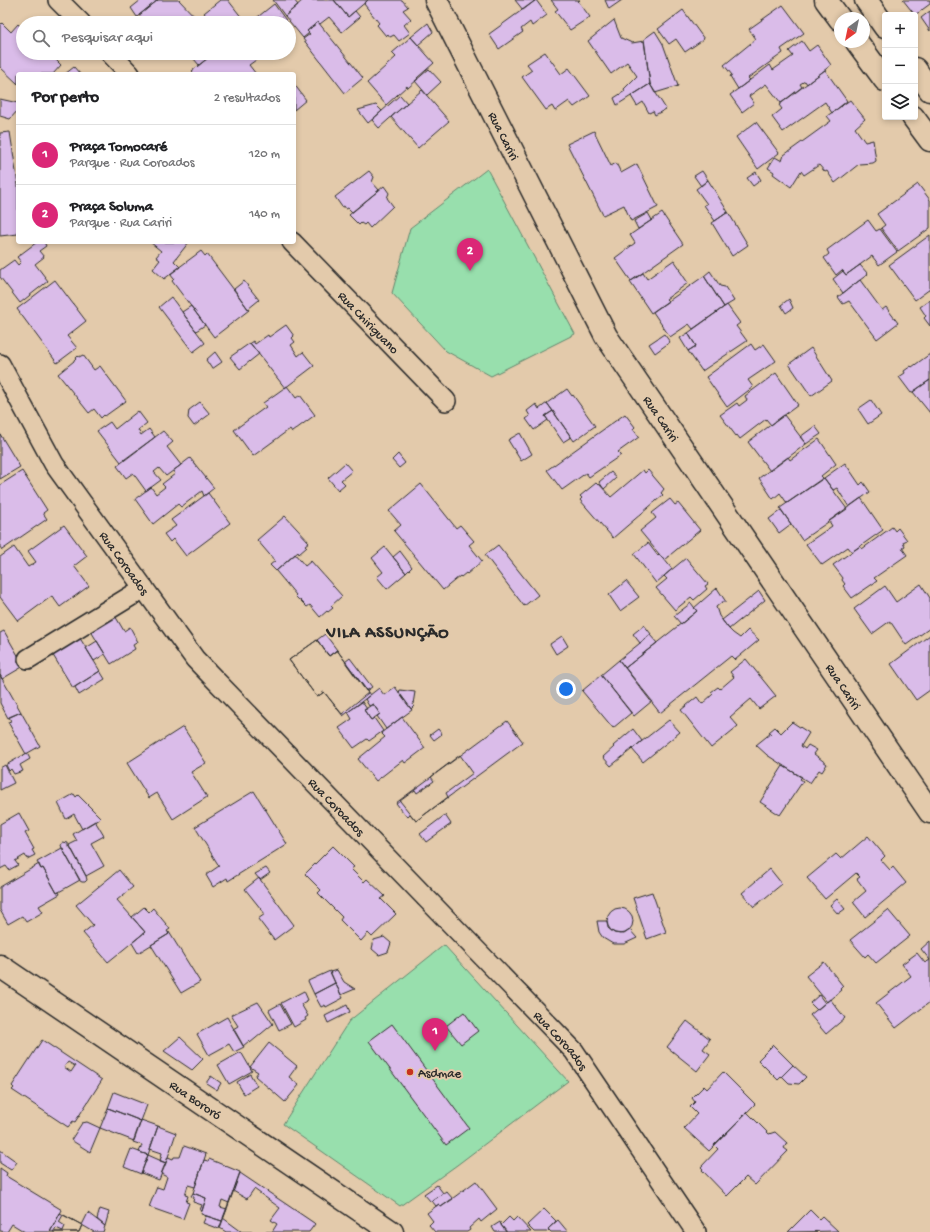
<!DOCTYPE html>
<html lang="pt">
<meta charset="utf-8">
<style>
body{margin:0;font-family:"Gochi Hand",sans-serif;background:#f2f2f2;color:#202124}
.controls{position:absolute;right:12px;top:12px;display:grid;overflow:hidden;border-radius:4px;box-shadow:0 2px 6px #0003}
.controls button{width:36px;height:36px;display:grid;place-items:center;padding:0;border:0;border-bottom:1px solid #e0e0e0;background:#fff;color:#202124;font:20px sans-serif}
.compass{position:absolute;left:834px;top:12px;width:36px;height:36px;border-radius:50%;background:#fff;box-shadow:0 2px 6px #0003;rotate:213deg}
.you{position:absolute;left:566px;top:689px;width:14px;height:14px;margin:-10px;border:3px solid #fff;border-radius:50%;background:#1a73e8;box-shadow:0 0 0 6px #1a73e833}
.badge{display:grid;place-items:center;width:26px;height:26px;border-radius:50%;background:#db2777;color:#fff;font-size:13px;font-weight:700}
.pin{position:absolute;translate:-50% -33px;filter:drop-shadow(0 1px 2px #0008)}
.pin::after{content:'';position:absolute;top:21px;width:14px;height:12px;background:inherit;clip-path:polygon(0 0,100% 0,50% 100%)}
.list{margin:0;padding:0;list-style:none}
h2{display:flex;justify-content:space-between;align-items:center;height:52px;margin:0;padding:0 16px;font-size:17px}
h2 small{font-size:13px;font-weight:400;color:#757577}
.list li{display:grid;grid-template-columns:26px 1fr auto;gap:12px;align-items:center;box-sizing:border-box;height:60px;padding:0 16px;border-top:1px solid #e0e0e0}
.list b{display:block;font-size:15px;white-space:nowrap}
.list p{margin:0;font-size:13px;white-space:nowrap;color:#757577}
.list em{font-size:13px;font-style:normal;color:#757577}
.icon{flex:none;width:22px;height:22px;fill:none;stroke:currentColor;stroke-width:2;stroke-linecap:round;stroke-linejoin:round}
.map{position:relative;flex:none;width:930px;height:1232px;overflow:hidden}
.search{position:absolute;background:#fff;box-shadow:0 2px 6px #0003;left:16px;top:16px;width:280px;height:44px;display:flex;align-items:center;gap:10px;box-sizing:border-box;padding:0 14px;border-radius:22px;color:#757577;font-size:15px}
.panel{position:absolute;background:#fff;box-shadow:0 2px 6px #0003;left:16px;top:72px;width:280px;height:172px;border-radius:4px}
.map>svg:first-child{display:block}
</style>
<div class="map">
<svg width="930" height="1232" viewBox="0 0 930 1232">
<rect width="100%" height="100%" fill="#e3caab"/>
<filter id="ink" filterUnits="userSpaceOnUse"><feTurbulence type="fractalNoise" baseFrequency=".025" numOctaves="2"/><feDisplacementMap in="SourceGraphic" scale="8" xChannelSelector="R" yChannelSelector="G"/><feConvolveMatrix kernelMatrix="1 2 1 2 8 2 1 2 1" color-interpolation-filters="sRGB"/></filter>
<g filter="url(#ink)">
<path fill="#98dfad" stroke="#62856c" d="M487,169l88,165 -84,42 -45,-25 -54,-58 18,-65z
M444,945l124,136 -111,84 -57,41 -117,-82 66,-103z"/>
<path fill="#dabce9" stroke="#2b2b2b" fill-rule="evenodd" d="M141,0h17l-21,17 -6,-9z
M158,0h21l18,19 -5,4h-46l-7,-8z
M220,0h8l18,23h-42l5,-4 -5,-6z
M273,0h21l4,5 -13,11z
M303,0h31l14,17 7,-6 5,6 -18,15 -13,-15 -9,7 -2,-2 -11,9 2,2 -6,5 -18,-22z
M334,0h34l-20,17z
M368,0h34l6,7 -5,3 8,9 -7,6 6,8 -11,8 -5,-6 -4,2 -2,-3 -2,2 -9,-11 2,-2 -15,-19z
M515,0h21l-13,10z
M536,0l11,15 -15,11 -2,-4 -9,7 2,3 -24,17 -10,-15z
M551,0h29l-2,1 12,16 -20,13 -15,-19 3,-2z
M605,0h17l-13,9z
M903,0h27v4l-15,11z
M274,4l14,19h-31l-3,-3z
M783,5l21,28 -23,16 2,4 -35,25 2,2 -12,9 -8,-13 2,-1 -8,-10 32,-26 -7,-10z
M683,10l21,29 -19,13 -9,-13 -7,5 -11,-15z
M930,11v20l-9,-13z
M614,20l7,18 11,5 12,-2 6,43 -33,21 -3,-7 11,-7 -1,-2 13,-13 -10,-14 -16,12 -23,-33z
M318,22l45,56 -18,15 -42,-54 7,-5 -3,-3z
M2,23l9,9 7,-8 5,5v24h26l12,12 -8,9h-35v10l-18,-17v-42z
M428,23l5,9 -15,13 -7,-8z
M655,31l8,13 15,42 -23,7 -5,-9 -6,-45z
M411,37l23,26 -17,15 1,1 -10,9 -1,-2 -21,19 -19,-22 29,-26 -4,-4z
M802,41l7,10 8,-6 14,20 -24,19 -2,-3 -5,3 2,3 -21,16 -15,-19 -17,12 5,7 -12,9 -12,-17 40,-30 3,5 20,-14 -4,-5z
M545,52l16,22 8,-6 21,28 -16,11 -5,-6 -14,10 -3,-5 -6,4 -24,-33 10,-7 -5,-6z
M189,53h25l-15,12z
M214,53h36l6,7 -7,5 7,9h-61l-3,-3z
M74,67l6,7h-15z
M429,69l12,13 -14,13 -12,-14z
M825,70l22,31 -15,12 -7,-11 -42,30 -11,-15 10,-8 -3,-4z
M294,84l12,16 -12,10z
M650,84l16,25 -11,6 -2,-4 -4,2 -6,-11 -6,4 -6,-10z
M422,90l27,31 -31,27 -27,-31z
M400,95l7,8 -28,25 -7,-8z
M0,99l18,4v7l-8,9 -10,-3z
M850,100l15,19 -10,9 10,14 8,-2 3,21 -3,2 -14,1 -24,19 -8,-12 -2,1 -6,-7 -15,10 -3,-4 -10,16 -18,-13 1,-2 -6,-4 7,-11 7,4 2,-6 47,-34 -4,-5z
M376,105l6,6 -14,12 -10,-13z
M756,122l23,31 -21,16 -22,-32z
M594,131l17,35 5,-3 5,10 16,-9 21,43 -27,14 -7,-16 -21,10 -36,-71z
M10,132l8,53v49l-18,2v-103z
M369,171l5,6 -2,5 7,8 -27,22 -4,-4 -2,1 -2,-3 -2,1 -7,-10z
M702,171l6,9 -7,6 -7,-10z
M756,172l5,8 -8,6 -6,-8z
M708,180l20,32 -13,9 -11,-16 3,-1 -11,-15z
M918,184l12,16v28l-32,23 -17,-23 4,-3 -8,-11z
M384,186l5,7 -2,5 6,8 -23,22 -4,-5 -2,2 -3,-2 -2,2 -10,-10z
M728,212l20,33 -16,11 -20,-33z
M648,213l4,7 -14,9 -4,-8z
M662,213l21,31 -52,37 -16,-23 20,-15 -5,-8z
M868,220l8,11 4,-2 17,23 -18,13 -7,-9 -26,19 -4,-5 -6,5 -12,-17 5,-4 -2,-4z
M930,235v54l-15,11 -26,-35z
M37,242h7l2,4 -7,5 5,6 -9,7 13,17 -28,22 -20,-26v-7l14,-10 4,5 3,-3 -4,-5z
M150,242h39l-15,19 6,6 -16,12 -11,-10 7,-9 -4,-3 5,-6z
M201,251l4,5 2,-2 42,56 -35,27 -42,-56 2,-2 -4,-5z
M674,260l7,10 -1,1 8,12 -22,16 2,2 -17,12 -21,-31 13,-9 4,6z
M860,265l8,9 -25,19 -10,-14 10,-8 3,4z
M710,271l10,15 5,1 9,14 -10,6 -20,-31z
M704,276l20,31 -31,22 -4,-5 -19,13 -17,-25z
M55,280l31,41 -19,15 10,12 -20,15 -40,-54z
M860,280l22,30 4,-3 12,16 -21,16 -28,-38 -6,3 -5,-7z
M244,281l15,19 -11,9 -14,-20z
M171,297l34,46 -12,9 -34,-45z
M789,299l4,9 -7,5 -5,-8z
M930,300v26l-6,-8 2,-2 -6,-9z
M727,305l13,18 -4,3 11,15 -45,30 -14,-20 8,-5 -8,-13z
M191,306l14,19 -9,6 -14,-19z
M286,325l8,11 -2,2 3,4 -4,3 7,11 5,-4 11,14 -29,22 -35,-45 3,-2 2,3 13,-9 1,2z
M688,333l8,13 -8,5 -8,-13z
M664,334l6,8 -15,11 -6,-9z
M250,343l9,11 -19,15 -10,-12z
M751,344l4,6 9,-6 12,17 -28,19 5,7 -26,20 -21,-30z
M811,348l21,33 -21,15 -22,-32z
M215,352l7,10 -10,7 -6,-9z
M930,354v26l-19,13 -12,-16 6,-4 -1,-2 7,-5 1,1z
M83,355l11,15 6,-4 26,35 -21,15 -1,-1 -3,3 -7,-9 -5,4 -31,-39 16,-13v-1l4,-4 1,1z
M776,373l22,32 -27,20 -5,-6 -26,20 -3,-4 -1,1 -16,-21 17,-12 2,3 8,-6 -2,-4z
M930,380v33l-17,-21z
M287,386l9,12 4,-3 15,20 -23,17 -2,-3 -37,27 -19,-26 32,-23 -3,-4z
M567,389l5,7 1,-1 22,31 -21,15 -27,-38z
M871,400l10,15 -13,9 -10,-15z
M200,402l10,12 -16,12 -6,-8 1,-8z
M547,403l6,8 -8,5 3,4 -14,10 -8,-11 4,-3 -3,-5 9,-7 3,5z
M138,411l9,12 -9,7 3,5 8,-6 6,8 -34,25 -24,-31 13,-9 5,7z
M553,411l18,26 -8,5 -18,-26z
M625,414l10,13 -2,2 6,8 -21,15 3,3 -32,22 -3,-4 -24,17 -15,-20z
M784,415l22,29 -36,27 -22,-29z
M815,426l6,8 -15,10 -6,-7z
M163,431l10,11 -6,5 14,18 -15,11 -7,-8 -5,4 7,8 -15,11 -13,-18 -7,5 -9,-12z
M520,433l12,21 -11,7 -13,-21z
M0,434l20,33 -20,12z
M819,439l17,25 -15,12 2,2 -36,25 -7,-10 -7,6 -14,-21 29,-21 2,3z
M398,454l7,9 -6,5 -7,-8z
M190,458l24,30 -10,8 -2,-5 -21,16 -3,-3 -25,20 -18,-25 16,-12 5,7 9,-7 -3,-3 13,-10 -2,-3z
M345,463l7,8 -11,9 4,4 -7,6 -10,-12z
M845,463l15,22 3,-3 7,10 -21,15 -12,-19 -4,2 -9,-12z
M643,470l2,3 3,-3 16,19 -3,4 2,2 -50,43 -33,-38 2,-2 -2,-2 16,-13 2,2 1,-1 12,13z
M22,471l25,39 -4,3 4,6 -45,31 -2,-3v-62z
M611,472l5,6 -12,11 -5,-7z
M824,478l23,31 -45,31 -22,-32z
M421,484l35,44 4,-3 14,16 -5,4 13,16 -15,13 -1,-1 -5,4 -1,-1 -17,14 -49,-59 7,-6 -12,-14z
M208,493l22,30 -44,33 -13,-17 -3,3 -6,-8 12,-8 -5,-6z
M861,498l22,32 -31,22 -4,-5 -26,18 -16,-21 26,-18 -3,-5z
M670,499l5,6 3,-2 22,27 -36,30 -24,-29 16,-13 -4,-5z
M781,510l10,14 -12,9 -10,-14z
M285,516l24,26 -4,3 2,2 -8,7 -1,-2 -22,19 -6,-6 5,-4 -18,-21z
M64,525l23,31 -13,10 15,20 -29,21 -8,-11 -34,25 -18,-24v-40l14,-10 14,20 8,-5 -8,-11z
M892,527l3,4 3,-3 9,12 -4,2 2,4 -3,2 5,7 -33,23 3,3 -25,17 -9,-12 2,-2 -3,-4 1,-2 -10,-13 27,-19 2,3z
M648,543l10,13 1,-1 5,5v-1l8,10 -16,14 -22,-29z
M498,545l40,50 -14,11 -39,-51z
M385,547l21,26 -19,16 -10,-12 6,-5 -11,-14z
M400,551l12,16 -6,6 -13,-16z
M295,554l10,12 6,-5 31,35 -11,10 2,2 -5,4 -1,-1 -7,6 -10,-12 -3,2 -7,-7h-1l-4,-4 1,-1 -20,-24z
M686,558l22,26 -3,2 2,3 -13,11 -3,-3 -16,13 -19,-22 11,-9 -3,-3z
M626,581l13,16 -19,14 -11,-16z
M921,584l9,14v30l-24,17 -16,-24 -18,13 -18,-25 31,-23 11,16z
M717,588l9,14h-4l-6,5 3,9 10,13 4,4 7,5 8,-8 11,10 -24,20 -4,-4 -71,57 -35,-45 72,-57 -3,-3z
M759,591l6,9 -36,29 -7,-9z
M691,603l6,8 -16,13 -7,-8z
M114,614l10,17 6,-4 8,15 -5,3 2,4 -24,15 -22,-36z
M644,625l7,9 -11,9 -7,-9z
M4,631l20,35 -22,13 -2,-4v-42z
M325,634l12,16 -8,6 -12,-16z
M78,635l22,36 -27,17 -22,-36z
M650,635l7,8 -32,25 -6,-8z
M930,635v55l-14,10 -25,-36z
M562,636l6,10 -12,8 -6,-10z
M317,640l12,16 8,-6 31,43 -26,21 -18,-22 -7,5 -28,-37z
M317,640l12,16 8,-6 33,45 -27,21 -19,-24 -7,5 -28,-37z
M97,641l8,13 -11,7 -8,-13z
M350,658l22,29 -6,4 -21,-29z
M746,659l30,37 -17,13 -8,-10 -21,18 8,9 -27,22 -30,-38 16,-13 5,7 11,-10 -2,-2 7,-5 2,2 14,-12 -4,-5z
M619,660l33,41 -18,15 -33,-41z
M100,671l5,8 -26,16 -4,-8z
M0,675l21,37 -13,6 -8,-15z
M601,675l30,38 -18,15 -31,-37z
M395,687l17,23 -26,19 -9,-13 3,-2 -7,-10 -4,2 -4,-7 14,-11 5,7z
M400,690l15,2 -2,12 1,2 -3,3 -12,-16z
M362,702l5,7 -3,1 7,10 3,-2 9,13 -14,10 -2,-2 -13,9 -15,-20 13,-9 -4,-7z
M373,704l7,10 -9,6 -7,-10z
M21,712l19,34 -14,8 -18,-32 3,-1 -2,-4z
M402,717l23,31 -20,15 -2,-3 -27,21 -18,-22 27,-22 -4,-4z
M669,720l11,12 -37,30 -11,-13z
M507,721l16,21 -107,79 -6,-7 -3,3 -11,-14z
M792,722l17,11 -8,13 4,3 3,-4 9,5 -3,4 13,10 -5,8 -3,-2 -9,13 -43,-28 -11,-10 15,-12 -2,-1 6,-5 6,6z
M183,727l23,36 -15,9 16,25 -34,22 -16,-26 -8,5 -22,-35z
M438,729l4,5 -8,6 -4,-5z
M633,729l9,12 -31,25 -8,-9 11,-10 -1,-1z
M27,753l3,6 -10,6 3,6 -9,3 -3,-5 -2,2 -3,-6z
M460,755l13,18 -27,20 2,4 -32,24 -16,-20 15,-11 2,3 17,-12 -3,-4z
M5,765l9,18 -14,7v-22z
M783,766l19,11 -2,2 3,2 -23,34 -20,-13z
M254,791l33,53 -59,37 -1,-3 -14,9 -7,-12 13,-9 -24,-39z
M74,794l2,3 2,-2 23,23 -19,11 -8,-15 -8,5 -8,-16z
M19,813l10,18 -4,2 9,16 -2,1 3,5 -8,4 -2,-4 -10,6 3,4 -9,5 -3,-4 -6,3v-45z
M445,815l6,9 -25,18 -6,-8z
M95,821l9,15 -13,7 13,23 -18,10 -17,-31 8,-4 -4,-7z
M868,836l17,20 -4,4 9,10 3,-3 13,16 -41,34 -12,-15 13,-11 -9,-12 3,-2 -4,-4 -31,26 -18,-21 29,-24 5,5z
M63,842l5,1v4l2,-1 16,30 1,4 -2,2h-3l-2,-1 -17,-31 1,-1 -2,-1 -1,-3z
M333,846l21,21 -3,2 13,13 3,-3 18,17 -4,3 15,15 -24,23 -4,-4 -7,8 -21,-21 2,-3 -24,-24 3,-3 -16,-16z
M62,848l18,32 -23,13 -14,-25 -2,1 -4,-7z
M39,864l2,5 2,-1 14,25 2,-1 1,2 -21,12 4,6 -17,10 -4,-6 -14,8 -8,-14v-23z
M266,868l4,5 -10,7 -5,-6z
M770,869l12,15 -28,23 -12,-14z
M119,870l14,17 -16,13 28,32 -37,30 -25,-29 10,-8 -17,-20z
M259,878l35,47 -20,15 -16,-21 7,-5 -20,-25z
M652,892l14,40 -19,7 -14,-41z
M837,899l8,10 -7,5 -8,-9z
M144,907l5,5 4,-4 17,21 -3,2 2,3 -31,19 -6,-10 13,-11 -13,-15z
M607 921a13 13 0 1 1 26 0a13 13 0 1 1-26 0Z
M888,910l22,26 -34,27 -8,-9 -3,3 -15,-17z
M597,921h10l1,7 6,5 10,1 6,-4 7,8 -13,6h-11l-10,-6 -4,-6z
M169,932l31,50 -19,11 -30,-48 18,-11 -1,-1z
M384,937l7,6 -3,9 -9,3 -7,-6 2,-9z
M930,941v61l-34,26 -20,-25 35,-27 -9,-12 15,-11 8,10 5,-3 -9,-11z
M824,962l19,24 -3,3 1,1 -14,12 -21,-26z
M337,970l7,12 11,7 -14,6 -11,-23z
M330,971l5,12 -21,11 -6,-13z
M335,983l8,15 -17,9 -1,-2 -4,2 -7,-13z
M304,991l4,9 -7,4 7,12 -3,2 1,2 -12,7 -13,-24z
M819,995l6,8 -8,7 -7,-7z
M830,999l15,19 -19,16 -16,-19z
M258,1002l15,22 -23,19 -1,-2 -6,5 -10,-17 5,-3 -7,-11z
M280,1004l11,20 -12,6 -10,-20z
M347,1005l3,7 -22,11 -3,-7z
M464,1012l14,19 -17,13 -15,-18z
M227,1017l17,30 -10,5 -5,-8 -20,11 -12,-21z
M687,1021l23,18 -7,10 7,5 -13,17 -30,-24z
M392,1024l77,104 -23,17 -77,-104z
M180,1037l23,22 -11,11 -28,-19z
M42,1040l60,40 -27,42 -2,-1 -5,6 -56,-37 2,-2 -2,-2zM68,1062l7,4 -4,6 -7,-5z
M269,1043l28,23 -8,11 10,8 -14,17 -30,-26 3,-4 -8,-5z
M773,1045l20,20 -15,15 -20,-20z
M241,1052l11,19 -23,13 -11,-19z
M793,1065l13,12 -7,7 -10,-1 -7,-7z
M723,1072l32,32 -46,47 -25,-23 13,-14 -7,-7 5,-5 -3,-4 12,-12 3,3z
M250,1074l7,12 -13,8 -7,-12z
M211,1076l10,7 -4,7 -11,-7z
M114,1092l33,13 -6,16 -33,-13z
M108,1108l33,13 -7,20 -34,-13z
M747,1112l22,22 6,-2 12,11 -3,5 4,3 -33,34 -9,-8 -19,19 -25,-26 1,-1 -2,-2 17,-18 -4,-4z
M141,1120l17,6 -10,29 -9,-3 3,-7 -9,-3z
M87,1122l13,6 -10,24 -19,-12 11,-17z
M158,1126l18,7 -10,30 -6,-2 2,-8 -12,-4z
M184,1146l22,8 -11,33 -7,-2 -3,10 3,1 -2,6 3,1 -6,16 -34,-12 8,-20 6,2 4,-12 -6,-3 7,-17 5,2 1,-2h6z
M131,1149l17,6 -7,19 -17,-7z
M0,1150l17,12 -6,8 -11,-7z
M148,1155l18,8 -7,17 -18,-7z
M209,1159l31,13 -11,31 -7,-3 -2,7 7,2 -5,12 -21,-7 5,-16 -13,-5 11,-33 4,1z
M0,1168l7,5 -1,3 56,34 -12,22h-25l-13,-8 -5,8 -7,-1z
M240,1173l74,50 1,1 -6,8h-83l-6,-4z
M476,1181l21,28 -16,13 -2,-3 -10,9 1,2 -3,2h-32l-6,-7 4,-4 -6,-8 12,-9 2,3z
M437,1185l6,8 -12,9 -7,-8z
M254,1189l26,19 -9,12 6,4 -5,8h-30l-19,-14 10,-27 14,8z
M446,1191l7,8 -12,8 -2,-3 -3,2 -4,-5z
M193,1193l13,5 -4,13 -2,-1 2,-5 -9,-3 1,-5 -3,-1z
M100,1209l9,3 -4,14 -8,-7z
M544,1209l12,12 -8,8 1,1 -2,2h-13l-7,-7z
M810,1210l9,9 3,-3 16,15 -50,1z
M60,1213l22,12 -3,7h-29z
M88,1213l17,13 -2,6h-9l-12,-7z
M63,1215l19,10 -3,7h-26l3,-4 7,3 2,-5 -6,-4z
M206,1216l16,5 -3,8 -16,-6z
M509,1217l4,4 4,-4 14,15h-24l-6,-7z
M558,1220l10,12h-17l-3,-3z
M500,1222l1,3 5,7h-11l-3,-5z"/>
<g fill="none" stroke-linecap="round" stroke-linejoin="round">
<defs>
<g id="street">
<path d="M58,0l23,23"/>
<path d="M110,53l20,21"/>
<path id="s1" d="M292,242l154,159"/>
<path id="s2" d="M0,364l54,100 141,195 379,392 122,181"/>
<path d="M28,659l116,-71"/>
</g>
<g id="secondary">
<path id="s3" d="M436,0l170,336 324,476"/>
<path d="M826,0l14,19"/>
<path d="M866,0l19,27"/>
<path d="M857,42l28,38"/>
<path d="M915,69l15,21"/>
<path d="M913,117l17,23"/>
<path id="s4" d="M0,966l392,266"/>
</g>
</defs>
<use href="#street" stroke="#2b2b2b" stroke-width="22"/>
<use href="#secondary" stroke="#2b2b2b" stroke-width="25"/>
<use href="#street" stroke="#e3caab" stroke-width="19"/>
<use href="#secondary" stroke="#e3caab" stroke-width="22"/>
</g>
</g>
<circle fill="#c8321e" stroke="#e3caab" stroke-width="1.5" cx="410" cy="1072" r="4"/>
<g text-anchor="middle" stroke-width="4" stroke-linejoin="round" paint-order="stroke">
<g font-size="13" fill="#2b2b2b" stroke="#e3caab">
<text dy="5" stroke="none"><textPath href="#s3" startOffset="152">Rua Cariri</textPath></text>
<text dy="5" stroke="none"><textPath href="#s1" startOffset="111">Rua Chiriguano</textPath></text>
<text dy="5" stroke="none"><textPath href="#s3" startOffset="476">Rua Cariri</textPath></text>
<text dy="5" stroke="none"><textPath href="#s2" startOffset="235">Rua Coroados</textPath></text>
<text dy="5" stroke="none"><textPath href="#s3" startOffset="800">Rua Cariri</textPath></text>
<text dy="5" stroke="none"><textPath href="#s2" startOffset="559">Rua Coroados</textPath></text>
<text dy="5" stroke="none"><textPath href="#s2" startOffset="883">Rua Coroados</textPath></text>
<text dy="5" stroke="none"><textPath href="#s4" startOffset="237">Rua Bororó</textPath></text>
</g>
<g font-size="13" fill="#2b2b2b" stroke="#e3caab" text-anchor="start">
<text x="418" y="1077">Asdmae</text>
</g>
<g font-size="17" font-weight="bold" letter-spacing="1" fill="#2b2b2b" stroke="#e3caab">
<text x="388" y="637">VILA ASSUNÇÃO</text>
</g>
</g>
</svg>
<div class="controls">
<button>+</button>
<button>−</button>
<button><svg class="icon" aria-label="layers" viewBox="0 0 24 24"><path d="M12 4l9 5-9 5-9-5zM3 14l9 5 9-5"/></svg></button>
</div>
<svg class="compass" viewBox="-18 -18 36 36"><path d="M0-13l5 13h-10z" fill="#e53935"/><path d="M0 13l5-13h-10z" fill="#757577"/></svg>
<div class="you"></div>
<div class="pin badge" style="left:435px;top:1051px">1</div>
<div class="pin badge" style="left:470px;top:271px">2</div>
<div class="search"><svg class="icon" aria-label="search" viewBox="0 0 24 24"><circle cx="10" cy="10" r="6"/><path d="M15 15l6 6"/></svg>Pesquisar aqui</div>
<section class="panel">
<h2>Por perto<small>2 resultados</small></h2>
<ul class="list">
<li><span class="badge">1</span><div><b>Praça Tomocaré</b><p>Parque · Rua Coroados</p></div><em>120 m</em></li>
<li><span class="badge">2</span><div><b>Praça Soluma</b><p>Parque · Rua Cariri</p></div><em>140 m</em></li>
</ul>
</section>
</div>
